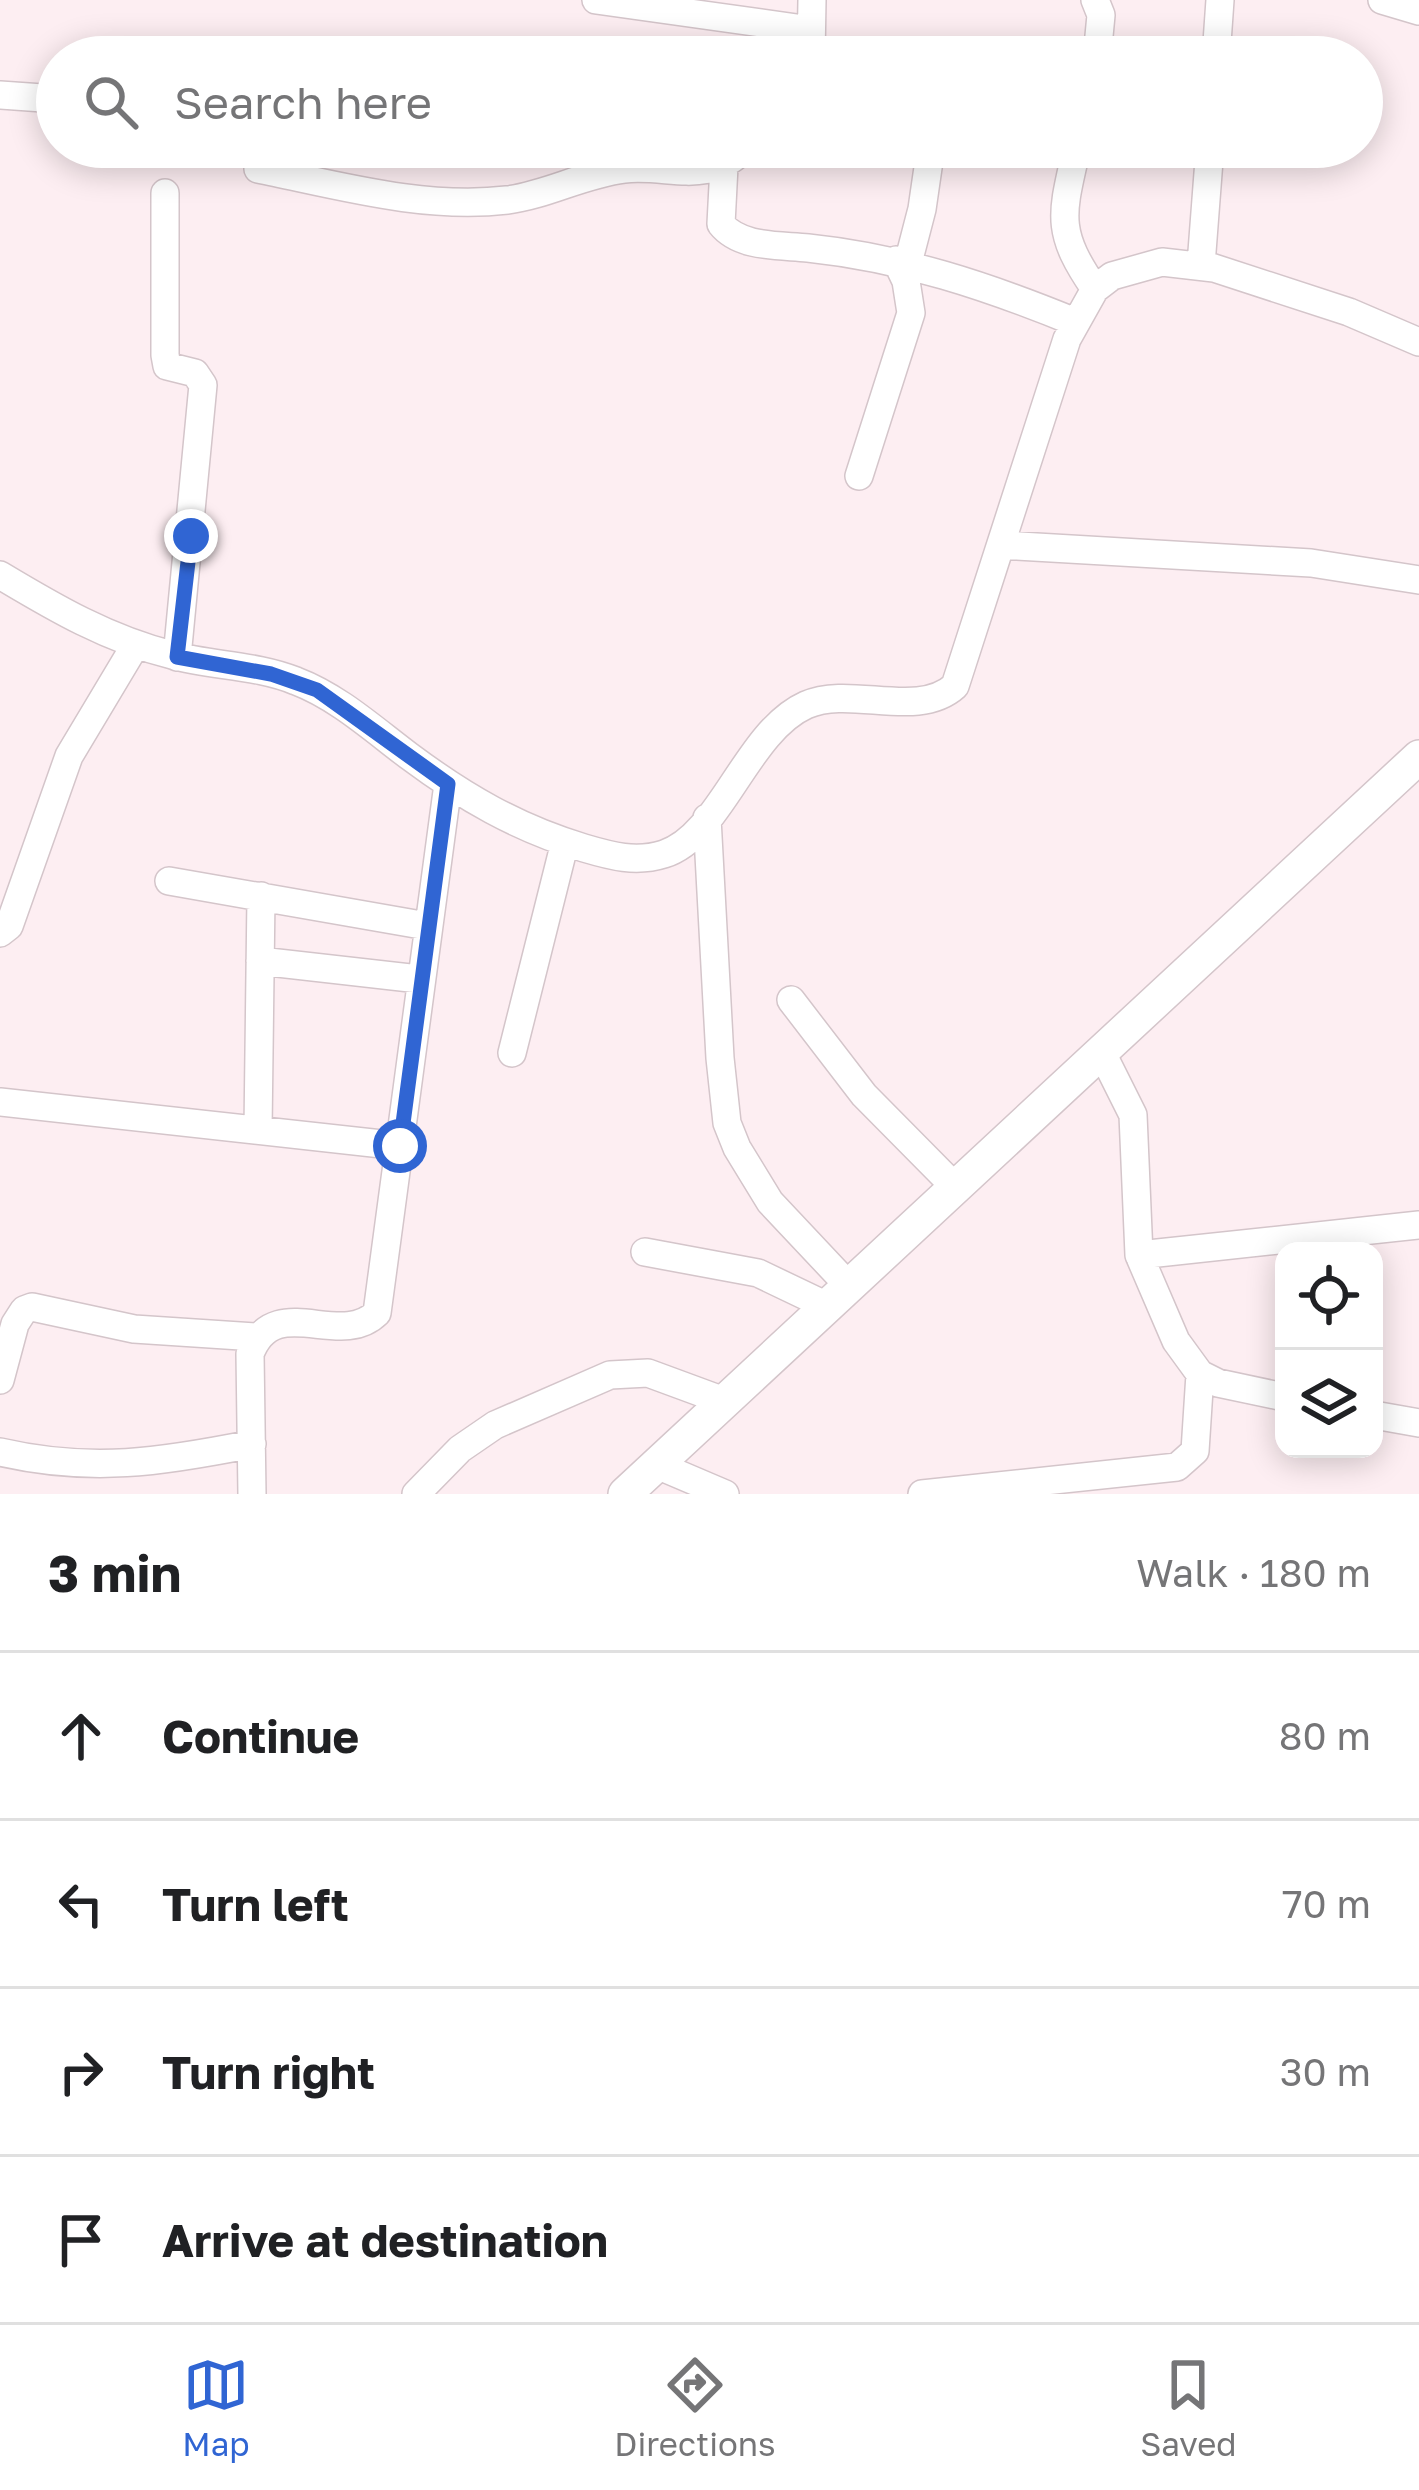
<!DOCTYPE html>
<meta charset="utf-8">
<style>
body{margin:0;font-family:"Golos Text",sans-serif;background:#f6f6f6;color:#202124}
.controls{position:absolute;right:36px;bottom:36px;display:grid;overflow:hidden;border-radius:24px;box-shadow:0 6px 30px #0003}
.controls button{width:108px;height:108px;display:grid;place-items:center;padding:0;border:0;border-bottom:3px solid #e0e0e0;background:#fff;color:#202124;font:60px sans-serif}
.stop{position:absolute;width:36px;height:36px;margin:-27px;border:9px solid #3065d3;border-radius:50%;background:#fff}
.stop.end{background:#3065d3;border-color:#fff;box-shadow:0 3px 12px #0008}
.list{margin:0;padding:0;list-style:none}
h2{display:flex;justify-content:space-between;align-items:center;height:156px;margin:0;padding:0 48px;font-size:51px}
h2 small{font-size:39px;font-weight:400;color:#757577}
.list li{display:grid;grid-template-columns:78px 1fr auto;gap:36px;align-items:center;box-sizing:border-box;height:168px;padding:0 48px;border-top:3px solid #e0e0e0}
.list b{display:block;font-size:45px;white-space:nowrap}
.list em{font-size:39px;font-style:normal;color:#757577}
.icon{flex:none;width:66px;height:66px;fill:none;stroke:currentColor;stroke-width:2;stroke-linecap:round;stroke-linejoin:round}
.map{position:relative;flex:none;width:1419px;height:1494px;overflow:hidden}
.search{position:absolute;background:#fff;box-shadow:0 6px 30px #0003;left:36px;right:36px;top:36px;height:132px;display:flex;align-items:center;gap:30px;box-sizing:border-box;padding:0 42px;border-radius:66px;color:#757577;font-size:45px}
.sheet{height:828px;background:#fff}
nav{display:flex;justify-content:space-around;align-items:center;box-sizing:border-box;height:168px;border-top:3px solid #e0e0e0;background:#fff;font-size:33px;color:#757577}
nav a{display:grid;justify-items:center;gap:6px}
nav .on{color:#3065d3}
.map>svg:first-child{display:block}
</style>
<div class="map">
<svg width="1419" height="1494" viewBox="0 0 1419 1494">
<rect width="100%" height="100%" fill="#fdeef2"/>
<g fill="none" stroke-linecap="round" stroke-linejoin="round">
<defs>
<path id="minor" d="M596,0l215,30
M1095,0l6,15 -4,42
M1382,0l37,11
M811,57l1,-57
M1216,57l4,-57
M0,95l57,4
M1077,147c-15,67 -23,83 18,142
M724,166l-3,58c19,24 59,21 87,24 95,10 179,38 267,74
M258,169c79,16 167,41 249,31 40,-5 76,-26 117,-31 47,-5 83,18 122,-22
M165,193v162l2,11 28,7 8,12 -26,272
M908,263l14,-54 9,-62
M1201,265l9,-118
M859,476l52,-163 -5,-32 -10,-21
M1001,545l310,18 108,17
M0,575c55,33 108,64 172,80 40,11 85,10 124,26 42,16 77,48 113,75 55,41 108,72 175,92 27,8 52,15 80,6 57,-18 82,-122 142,-149 45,-20 111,15 149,-19l112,-347 28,-50 17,-13 50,-14 52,6 135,44 70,30
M707,818l13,240 7,65 10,25 33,54 79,84
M169,881l258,45
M0,933l9,-7 60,-170 67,-112
M260,961l159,18
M791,1000l73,95 91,92
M1101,1051l32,64 6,140 37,86 24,33 18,9 66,14
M512,1053l53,-211
M0,1102l400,44
M258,1130l3,-234
M645,1252l113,21 69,33
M1139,1255l280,-30
M0,1380l15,-56 9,-14 8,-3 102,22 122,8
M1374,1415l45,8
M0,1452c91,21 162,10 252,-8
M657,1465l68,29
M252,1494l-2,-140c24,-64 89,-4 127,-41l71,-529
M416,1494l44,-45 35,-24 115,-50 38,-2 76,28
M922,1494l255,-27 18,-16 5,-77"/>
<path id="tertiary" d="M625,1494l794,-737"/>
</defs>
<use href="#minor" stroke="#d4c5ca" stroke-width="30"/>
<use href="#tertiary" stroke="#d4c5ca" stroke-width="36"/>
<use href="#minor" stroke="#fff" stroke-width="27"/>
<use href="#tertiary" stroke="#fff" stroke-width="33"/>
</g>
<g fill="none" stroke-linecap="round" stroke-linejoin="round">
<path stroke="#3065d3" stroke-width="15" d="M191,536l-14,121 94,17 46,16 131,94 -48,362"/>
</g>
</svg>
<div class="controls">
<button><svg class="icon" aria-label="locate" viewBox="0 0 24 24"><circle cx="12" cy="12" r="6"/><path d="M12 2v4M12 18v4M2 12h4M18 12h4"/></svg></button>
<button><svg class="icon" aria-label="layers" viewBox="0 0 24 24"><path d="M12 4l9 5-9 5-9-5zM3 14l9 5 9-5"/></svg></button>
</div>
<div class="stop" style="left:400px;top:1146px"></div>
<div class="stop end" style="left:191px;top:536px"></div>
<div class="search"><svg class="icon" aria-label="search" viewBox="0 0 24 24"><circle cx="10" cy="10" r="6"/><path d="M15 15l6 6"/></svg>Search here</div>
</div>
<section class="sheet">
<h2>3 min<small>Walk · 180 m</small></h2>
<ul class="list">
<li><svg class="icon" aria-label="ahead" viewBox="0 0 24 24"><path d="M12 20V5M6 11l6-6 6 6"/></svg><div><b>Continue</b></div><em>80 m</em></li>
<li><svg class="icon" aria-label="left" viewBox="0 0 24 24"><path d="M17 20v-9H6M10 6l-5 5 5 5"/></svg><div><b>Turn left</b></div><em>70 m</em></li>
<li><svg class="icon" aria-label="right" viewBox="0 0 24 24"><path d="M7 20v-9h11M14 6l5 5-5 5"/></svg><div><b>Turn right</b></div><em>30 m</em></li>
<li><svg class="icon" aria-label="arrive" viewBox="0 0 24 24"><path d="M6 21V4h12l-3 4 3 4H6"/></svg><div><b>Arrive at destination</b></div></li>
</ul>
</section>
<nav>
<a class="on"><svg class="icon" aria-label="map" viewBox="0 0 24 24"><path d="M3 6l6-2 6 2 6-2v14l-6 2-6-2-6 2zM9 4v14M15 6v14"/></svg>Map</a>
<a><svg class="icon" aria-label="directions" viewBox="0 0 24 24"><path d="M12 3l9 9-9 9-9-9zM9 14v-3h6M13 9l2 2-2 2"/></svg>Directions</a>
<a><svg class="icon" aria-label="saved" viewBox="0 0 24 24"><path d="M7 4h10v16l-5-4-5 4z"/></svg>Saved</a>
</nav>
